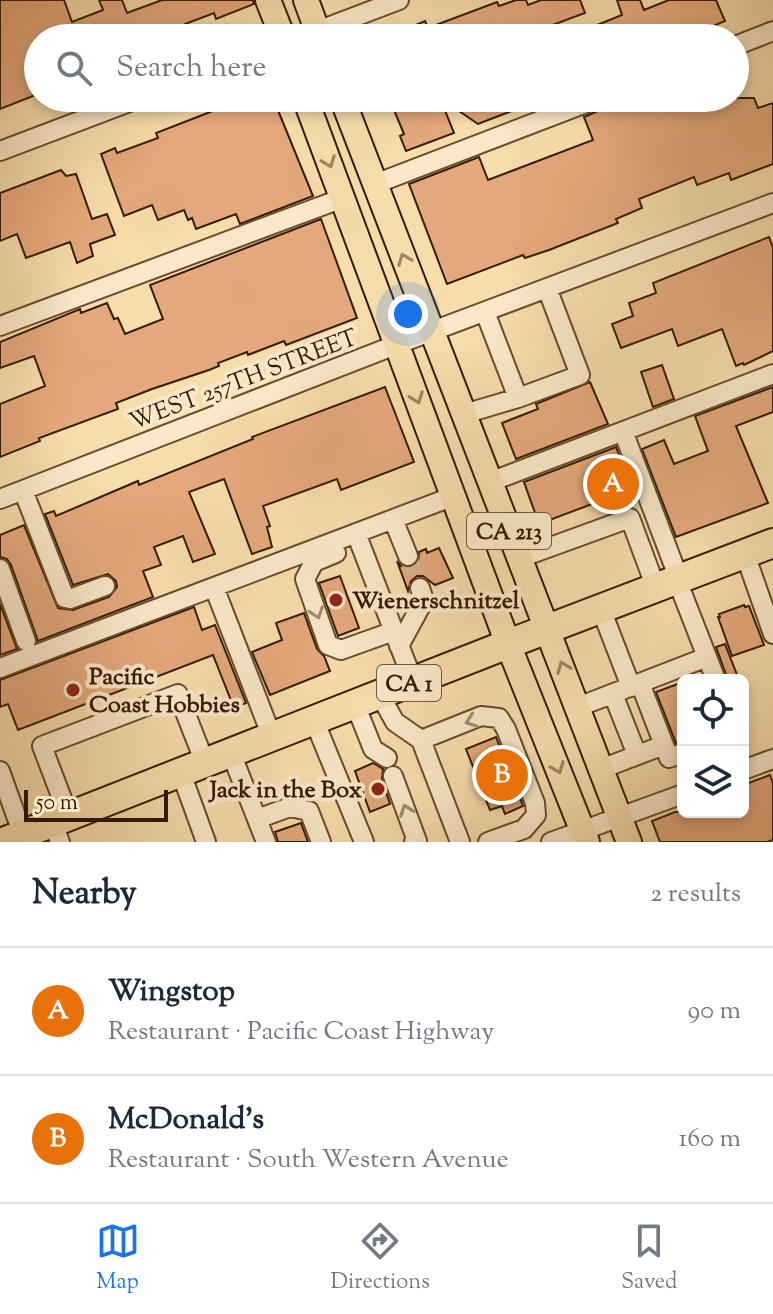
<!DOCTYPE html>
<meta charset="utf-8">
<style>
body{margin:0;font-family:"Sorts Mill Goudy",serif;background:#f6f6f7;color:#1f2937}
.controls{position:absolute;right:24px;bottom:24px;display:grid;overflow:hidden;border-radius:12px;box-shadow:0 4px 12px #0003}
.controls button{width:72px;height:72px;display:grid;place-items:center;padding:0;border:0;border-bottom:2px solid #e0e1e3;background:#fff;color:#1f2937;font:40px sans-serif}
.scale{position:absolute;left:24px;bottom:20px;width:144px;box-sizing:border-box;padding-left:8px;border:4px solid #361b03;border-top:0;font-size:22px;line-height:28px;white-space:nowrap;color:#361b03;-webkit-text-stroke:6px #fae8c9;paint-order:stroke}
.you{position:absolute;left:408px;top:314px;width:28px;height:28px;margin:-20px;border:6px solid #fff;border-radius:50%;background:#1a73e8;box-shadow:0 0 0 12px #1a73e833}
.badge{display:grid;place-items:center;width:52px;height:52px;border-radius:50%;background:#1a73e8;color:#fff;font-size:26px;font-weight:700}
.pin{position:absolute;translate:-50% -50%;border:4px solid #fff;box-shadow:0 2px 8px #0006}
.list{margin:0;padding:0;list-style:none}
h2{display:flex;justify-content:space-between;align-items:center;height:104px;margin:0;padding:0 32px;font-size:34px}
h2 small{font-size:26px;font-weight:400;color:#747a83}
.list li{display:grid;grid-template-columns:52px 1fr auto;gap:24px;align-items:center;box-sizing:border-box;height:128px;padding:0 32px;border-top:2px solid #e0e1e3}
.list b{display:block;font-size:30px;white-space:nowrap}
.list p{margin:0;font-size:26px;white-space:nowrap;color:#747a83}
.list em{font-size:26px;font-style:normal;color:#747a83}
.icon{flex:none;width:44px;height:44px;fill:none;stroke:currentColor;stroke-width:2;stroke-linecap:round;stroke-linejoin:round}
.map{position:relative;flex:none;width:773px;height:842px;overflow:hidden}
.search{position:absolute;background:#fff;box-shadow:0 4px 12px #0003;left:24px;right:24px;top:24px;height:88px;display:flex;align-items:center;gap:20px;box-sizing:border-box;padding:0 28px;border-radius:44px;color:#747a83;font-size:30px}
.sheet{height:360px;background:#fff}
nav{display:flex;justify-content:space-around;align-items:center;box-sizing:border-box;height:112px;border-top:2px solid #e0e1e3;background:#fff;font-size:22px;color:#747a83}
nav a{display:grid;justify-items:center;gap:4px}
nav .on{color:#1a73e8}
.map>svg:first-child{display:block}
</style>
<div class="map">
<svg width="773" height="842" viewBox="0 0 773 842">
<rect width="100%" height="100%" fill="#f7dcac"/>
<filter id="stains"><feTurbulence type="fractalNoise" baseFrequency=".0025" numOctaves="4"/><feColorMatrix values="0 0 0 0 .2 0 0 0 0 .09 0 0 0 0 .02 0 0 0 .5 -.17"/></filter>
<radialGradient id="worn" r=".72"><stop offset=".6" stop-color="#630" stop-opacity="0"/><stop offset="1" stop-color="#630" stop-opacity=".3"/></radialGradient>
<path fill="#e3a87b" stroke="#361b03" stroke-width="2" d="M0,0h64l8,22 31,-12 -4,-10h23l5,13 35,-13h91l1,4 -38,15 -2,-6 -29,11 3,6 -21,8h-129v56l-38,15z
M516,0h10l2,5 13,-5h39l5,13 -38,14 4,11h-166l40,-17 3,7 69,-26 2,4z
M617,0h23l4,10 25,-10h47l9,21 -12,5 1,4 -20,8h-129l57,-23z
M246,98h27l40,98 -73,28 -4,-10 -40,15 -4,-11 -4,2 -4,-10 -26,10 -6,-15 -28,11 -23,-62 14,-6 2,5 41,-15 -2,-5z
M389,98h154v1l-65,25 -38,-26 14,35 -48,18 -6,-15 4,-2z
M627,98h127l4,10 15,-5v61l-42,16 -2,-7 -32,12 -3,-8 -55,22 3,9 -26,11 2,4 -69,27 -24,8 -2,-3 -76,29 -38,-100 70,-27 9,23 105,-40 -9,-23z
M61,170l5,6 10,-2 16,45 15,-5 8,21 -25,9 3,12 -16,7 -7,-21 -44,16 -9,-24 -17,7v-48z
M321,219l36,99 -71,27 -2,-4 -36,14 -1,-3 -29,11 1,3 -10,4 -57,19 -36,14 2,6 -79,29 1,3 -40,16v-53l45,-18 -11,-30 -34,12v-26l80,-33 1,4 26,-10 7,16 4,-1 7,16 38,-15 -13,-34z
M769,237l4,11v103l-29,14 -1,-2 -7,3 -14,-37 -44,17 -6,-17 -51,19 -9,-24 21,-8 -4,-13 27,-10 -3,-10z
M662,365l12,34 -21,8 -12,-35z
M590,382l18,42 -92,35 -14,-36 36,-14 -2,-5z
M385,387l29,75 -73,28 -4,-11 -74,27 7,20 -3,1 5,20 -20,7 -28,-75 -35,13 26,62 -22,8 -10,-26 -29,11 7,18 -18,6 10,26 -115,44 -27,-76 -4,-6 -7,-2v-22l24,-10 34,83 15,2 36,-13 8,-10 -1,-6 -8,-7 -35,11 -28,-71 9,-3 2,5 82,-35 1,4 114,-46 -1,-2z
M773,387v25l-37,14 32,77 -92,34 -34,-88 22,-9 10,24 34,-13 -13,-35z
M616,447l16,42 -93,35 -15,-42z
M439,548l14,30 -18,7 -12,-9h-6l-6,5 -3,10 -11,-30 4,5 11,1 6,-4 1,-11 7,-3 1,4z
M340,576l19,52 -21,8 -19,-53z
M0,604l17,45 -17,6z
M744,605l1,2 4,-1 15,39 -32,11 -14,-39h2l-1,-3z
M194,607l8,23 13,-5 31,78 -12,5 -21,-53 -195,75 -10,-26 -8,3v-27z
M304,613l13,36 7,7 6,15 -60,24 -18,-43 30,-12 -6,-17z
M725,644l14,36h-11l-12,-33z
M683,682v59l-7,2 -20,-51z
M496,737l27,69 -18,8 -3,-8 -12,4 -24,-61z
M373,763l10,6 -1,10 8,25 -20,8 -15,-41z
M770,775l3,8v57l-6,2h-107l-8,-21 23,-9h68v-27z
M301,823l7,19h-30l-3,-10z"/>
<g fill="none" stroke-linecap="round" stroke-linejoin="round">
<path stroke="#d0b58a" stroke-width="18" stroke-dasharray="18 9" stroke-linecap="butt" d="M408,556l12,32"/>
<defs>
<path id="minor" d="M299,38l100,-38
M735,46l38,-15
M0,151l140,-53
M375,184l224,-86
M485,312l33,86 62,-23 -33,-87
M0,326l343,-128
M464,414l54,-16
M623,431l56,148
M490,482l283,-108
M23,490l42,108 5,1 35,-13
M0,499l398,-155 375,-141
M393,519l15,37
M356,533l57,148
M336,553l-22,9 -9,17 23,66 13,5 53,-19
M745,554l28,80
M520,558l110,-40 26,70
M0,569l26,72
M677,580l39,100
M214,587l58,150
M601,609l30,78
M399,646l25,-46 -4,-12
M0,668l454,-172
M640,683l29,75 14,-5
M613,694l24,61
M380,695l15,27 26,18 39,102
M355,704l18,45 14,9
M578,707l129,-50
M314,720l50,122
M421,740l60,-24 18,2 7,11 29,74 1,12 -12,14 -36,13
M231,753l35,89
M601,769l63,-24
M743,770l30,-11
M0,771l23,64
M181,773l25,69
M393,776l24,65 -3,1
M69,817l-27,-71 136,-52 27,69
M257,819l33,-12 19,4 12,31
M53,823l7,19
M551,842l132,-48"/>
<path id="major" d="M268,0l15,38
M306,0l14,38
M305,98l203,546 79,198
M342,98l287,744"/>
<path id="highway" d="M3,842l505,-198 265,-101"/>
</defs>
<use href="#minor" stroke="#664b2d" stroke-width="22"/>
<use href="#major" stroke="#361b03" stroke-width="28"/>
<use href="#highway" stroke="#361b03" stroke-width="32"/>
<use href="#minor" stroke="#fae8c9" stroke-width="18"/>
<use href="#major" stroke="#f7dcac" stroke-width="24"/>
<use href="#highway" stroke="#f7dcac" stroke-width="28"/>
</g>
<defs><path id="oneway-chevron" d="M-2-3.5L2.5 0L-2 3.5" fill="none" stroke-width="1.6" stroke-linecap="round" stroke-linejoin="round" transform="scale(2)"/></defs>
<g stroke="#a08560">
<use href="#oneway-chevron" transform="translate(329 162) rotate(69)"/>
<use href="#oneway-chevron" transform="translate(404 259) rotate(-111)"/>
<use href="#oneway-chevron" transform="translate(417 398) rotate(70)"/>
<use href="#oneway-chevron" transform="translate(563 667) rotate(-111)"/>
<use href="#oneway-chevron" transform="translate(558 768) rotate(68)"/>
</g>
<g stroke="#a28c70">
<use href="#oneway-chevron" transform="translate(317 613) rotate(71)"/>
<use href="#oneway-chevron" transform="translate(471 721) rotate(161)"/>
<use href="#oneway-chevron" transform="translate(406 810) rotate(-110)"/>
</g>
<g fill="#8f2418" stroke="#fae8c9" stroke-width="3">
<circle cx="336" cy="600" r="8"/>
<circle cx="73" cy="690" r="8"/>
<circle cx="378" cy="789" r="8"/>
</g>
<g text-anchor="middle" stroke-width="8" stroke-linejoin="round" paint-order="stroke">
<g fill="#fae8c9" stroke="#71583e" stroke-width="2">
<rect x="467" y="513" width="84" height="36" rx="6"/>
<rect x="377" y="665" width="64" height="36" rx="6"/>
</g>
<g font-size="22" font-weight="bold" fill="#361b03">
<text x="509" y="539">CA 213</text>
<text x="409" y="691">CA 1</text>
</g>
<g font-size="24" fill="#361b03" stroke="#fae8c9">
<text transform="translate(243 379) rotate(-21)" y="8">WEST 257TH STREET</text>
</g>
<g font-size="24" font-weight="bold" fill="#361b03" stroke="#fae8c9" text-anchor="start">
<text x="352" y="608">Wienerschnitzel</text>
<text x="89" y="684">Pacific<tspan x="89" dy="28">Coast Hobbies</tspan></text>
<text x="362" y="797" text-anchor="end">Jack in the Box</text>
</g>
</g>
<rect width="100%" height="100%" filter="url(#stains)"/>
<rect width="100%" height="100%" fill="url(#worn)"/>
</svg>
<div class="controls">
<button><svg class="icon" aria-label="locate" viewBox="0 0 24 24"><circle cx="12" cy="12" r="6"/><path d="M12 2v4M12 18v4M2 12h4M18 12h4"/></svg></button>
<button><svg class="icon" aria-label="layers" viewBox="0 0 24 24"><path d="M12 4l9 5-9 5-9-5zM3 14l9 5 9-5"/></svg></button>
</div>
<div class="scale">50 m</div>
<div class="you"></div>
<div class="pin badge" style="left:613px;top:484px;background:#e8710a">A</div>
<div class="pin badge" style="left:502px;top:775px;background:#e8710a">B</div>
<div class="search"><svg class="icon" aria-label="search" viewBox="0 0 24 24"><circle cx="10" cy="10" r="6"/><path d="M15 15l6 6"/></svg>Search here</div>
</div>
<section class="sheet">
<h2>Nearby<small>2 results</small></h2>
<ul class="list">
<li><span class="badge" style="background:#e8710a">A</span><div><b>Wingstop</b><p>Restaurant · Pacific Coast Highway</p></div><em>90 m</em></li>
<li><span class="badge" style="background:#e8710a">B</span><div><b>McDonald's</b><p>Restaurant · South Western Avenue</p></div><em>160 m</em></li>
</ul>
</section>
<nav>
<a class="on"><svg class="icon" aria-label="map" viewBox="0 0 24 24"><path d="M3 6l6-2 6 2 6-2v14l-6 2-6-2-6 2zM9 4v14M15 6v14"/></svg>Map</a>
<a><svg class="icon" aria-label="directions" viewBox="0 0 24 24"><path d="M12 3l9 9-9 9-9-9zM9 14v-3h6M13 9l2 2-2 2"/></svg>Directions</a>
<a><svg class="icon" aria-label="saved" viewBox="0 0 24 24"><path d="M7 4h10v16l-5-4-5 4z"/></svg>Saved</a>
</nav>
